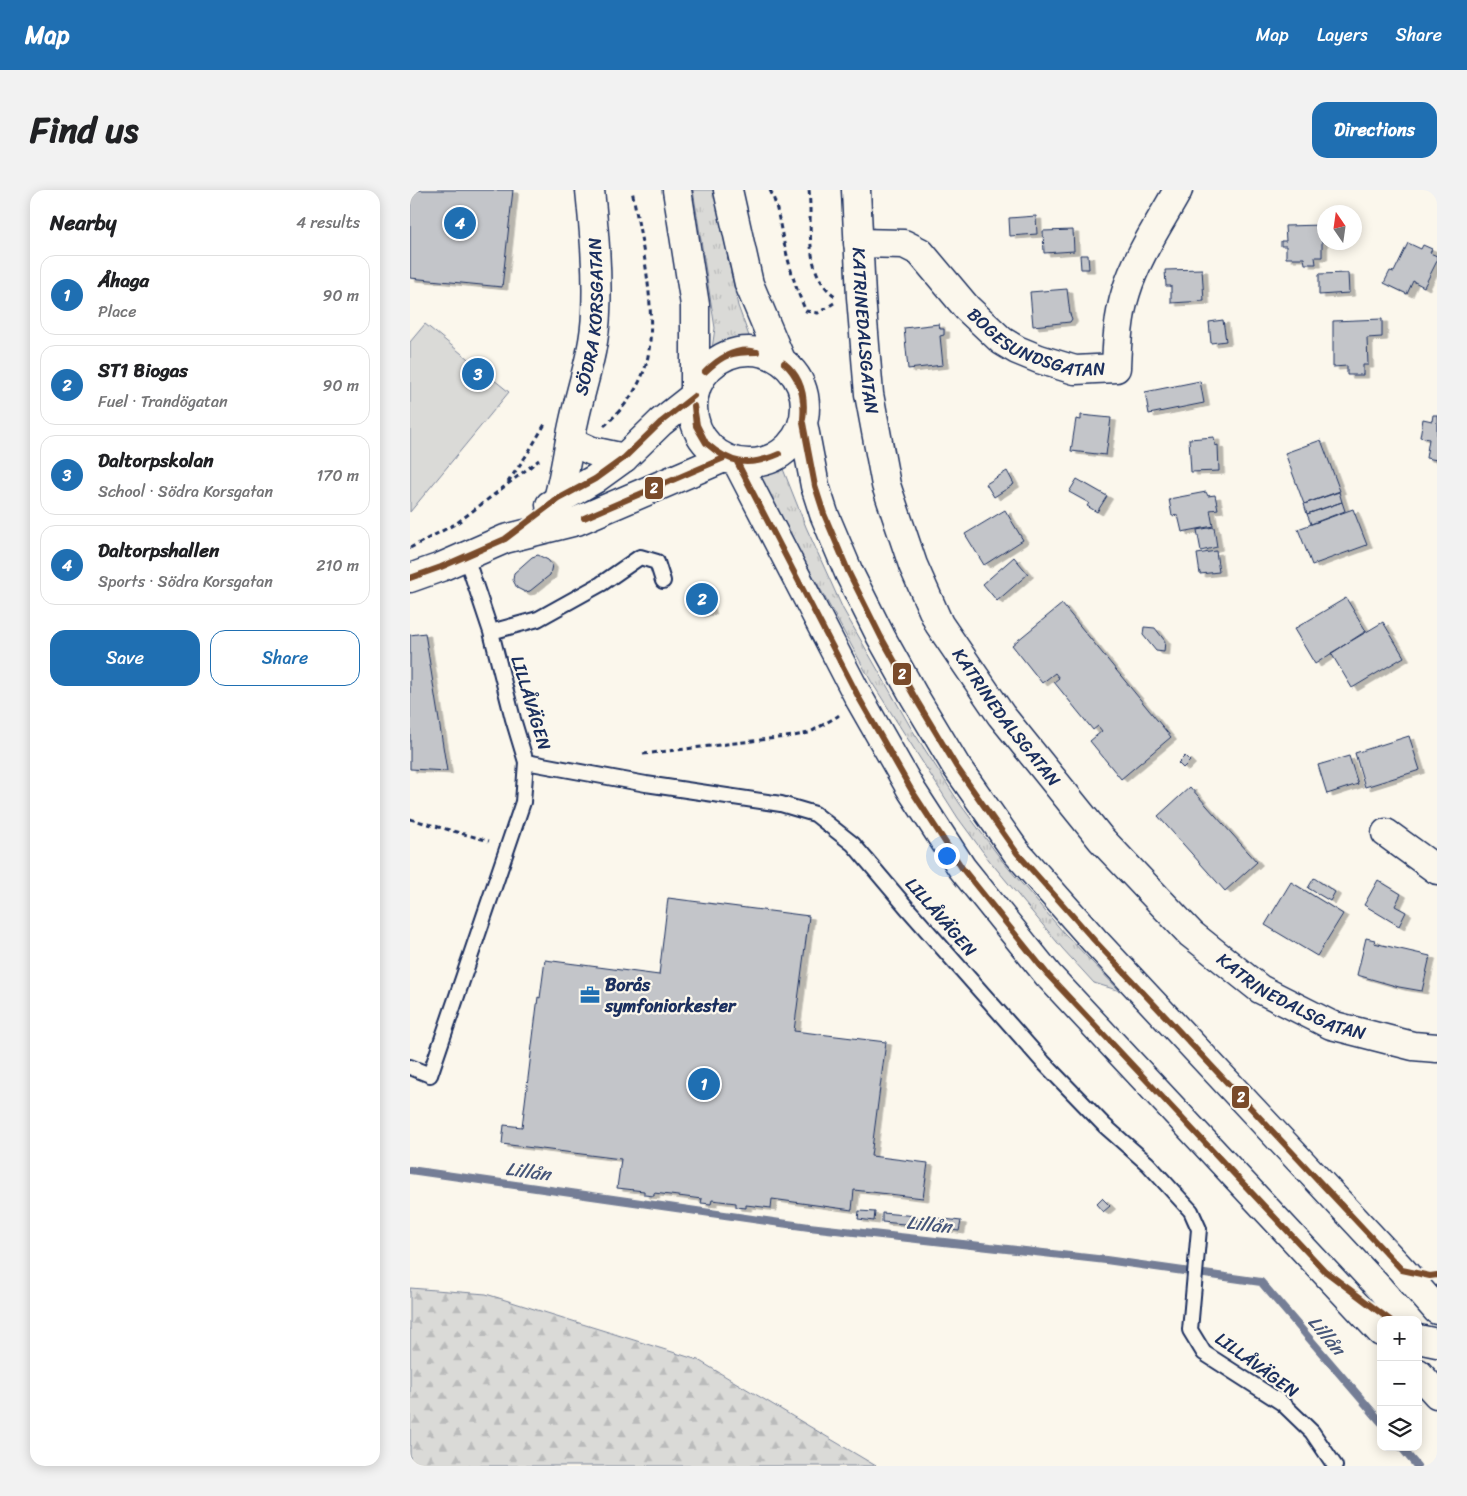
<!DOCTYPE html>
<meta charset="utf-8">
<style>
body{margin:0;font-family:Sriracha,sans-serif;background:#f2f2f2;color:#202124}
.controls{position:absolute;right:15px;bottom:15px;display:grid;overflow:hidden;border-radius:10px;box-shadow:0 2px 12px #0003}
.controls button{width:45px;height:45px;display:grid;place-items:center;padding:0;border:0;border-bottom:1px solid #e0e0e0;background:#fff;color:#202124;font:25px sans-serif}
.compass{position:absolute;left:907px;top:15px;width:45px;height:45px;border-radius:50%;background:#fff;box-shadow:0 2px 12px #0003;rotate:347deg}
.you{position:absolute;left:536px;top:665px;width:18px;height:18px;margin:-12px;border:4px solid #fff;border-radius:50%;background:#1a73e8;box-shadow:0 0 0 8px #1a73e833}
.badge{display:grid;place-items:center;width:32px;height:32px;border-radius:50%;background:#1f6fb2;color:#fff;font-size:16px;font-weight:700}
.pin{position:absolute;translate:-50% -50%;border:2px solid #fff;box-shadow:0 1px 5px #0006}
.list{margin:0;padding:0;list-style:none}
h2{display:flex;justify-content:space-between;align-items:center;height:65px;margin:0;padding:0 20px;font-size:21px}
h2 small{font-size:16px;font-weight:400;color:#757577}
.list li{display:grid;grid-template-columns:32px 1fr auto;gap:15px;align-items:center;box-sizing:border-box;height:80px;margin:0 10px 10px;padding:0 10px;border:1px solid #e0e0e0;border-radius:15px}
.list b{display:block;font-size:19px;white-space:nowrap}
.list p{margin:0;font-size:16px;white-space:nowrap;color:#757577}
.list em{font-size:16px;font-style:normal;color:#757577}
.actions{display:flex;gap:10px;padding:15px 20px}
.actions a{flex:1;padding:11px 0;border:1px solid #1f6fb2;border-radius:15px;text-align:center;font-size:18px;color:#1f6fb2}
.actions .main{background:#1f6fb2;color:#fff}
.icon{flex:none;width:28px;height:28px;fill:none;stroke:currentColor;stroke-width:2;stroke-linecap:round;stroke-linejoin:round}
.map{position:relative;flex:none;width:1027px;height:1276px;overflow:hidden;border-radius:15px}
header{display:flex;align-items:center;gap:30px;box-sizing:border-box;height:70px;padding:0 25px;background:#1f6fb2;color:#fff}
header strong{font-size:24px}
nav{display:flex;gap:28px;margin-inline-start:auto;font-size:18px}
.intro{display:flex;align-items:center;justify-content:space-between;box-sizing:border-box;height:120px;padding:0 30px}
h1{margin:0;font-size:35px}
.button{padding:12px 22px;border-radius:15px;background:#1f6fb2;color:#fff;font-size:18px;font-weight:700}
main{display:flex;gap:30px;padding:0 30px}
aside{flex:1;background:#fff;border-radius:15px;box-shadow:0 2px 12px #0003}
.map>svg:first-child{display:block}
</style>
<header>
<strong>Map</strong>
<nav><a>Map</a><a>Layers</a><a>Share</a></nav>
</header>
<div class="intro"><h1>Find us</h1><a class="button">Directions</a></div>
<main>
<aside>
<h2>Nearby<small>4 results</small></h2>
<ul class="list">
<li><span class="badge">1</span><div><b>Åhaga</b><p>Place</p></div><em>90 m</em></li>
<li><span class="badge">2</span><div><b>ST1 Biogas</b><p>Fuel · Trandögatan</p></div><em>90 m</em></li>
<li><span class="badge">3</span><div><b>Daltorpskolan</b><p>School · Södra Korsgatan</p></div><em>170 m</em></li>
<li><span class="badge">4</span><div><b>Daltorpshallen</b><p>Sports · Södra Korsgatan</p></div><em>210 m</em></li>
</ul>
<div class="actions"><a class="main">Save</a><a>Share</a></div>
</aside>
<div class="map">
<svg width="1027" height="1276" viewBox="0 0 1027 1276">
<defs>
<pattern id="grass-tufts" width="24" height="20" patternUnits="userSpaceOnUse" patternTransform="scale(1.25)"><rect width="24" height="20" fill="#dadad7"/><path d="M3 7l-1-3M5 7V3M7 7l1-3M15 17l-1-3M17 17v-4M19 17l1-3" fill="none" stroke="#babbbb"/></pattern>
<pattern id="forest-firs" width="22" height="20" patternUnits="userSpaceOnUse" patternTransform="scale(1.25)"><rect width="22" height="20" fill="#dadad7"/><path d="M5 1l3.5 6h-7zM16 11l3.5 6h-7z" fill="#babbbb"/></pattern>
<filter id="shadow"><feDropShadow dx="5.5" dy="3" stdDeviation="0" flood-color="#0004"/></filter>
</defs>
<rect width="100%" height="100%" fill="#fbf7ec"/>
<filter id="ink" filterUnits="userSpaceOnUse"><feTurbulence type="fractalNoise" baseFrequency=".02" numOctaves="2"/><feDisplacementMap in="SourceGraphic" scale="10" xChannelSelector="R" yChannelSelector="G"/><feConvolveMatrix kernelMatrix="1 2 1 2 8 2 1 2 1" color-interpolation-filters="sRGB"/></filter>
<g filter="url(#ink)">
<path fill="url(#grass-tufts)" stroke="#7a849a" d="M283,0h21l24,116 11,30 -37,13 3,-21z
M373,279l23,58 37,82 68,119 49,76 44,59 60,70 56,58 -26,-8 -32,-35 -73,-88 -31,-42 -87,-137 -113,-205z"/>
<path fill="url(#forest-firs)" stroke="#7a849a" d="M0,1098l76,6 212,66 178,106h-466z"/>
<path fill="#dadad7" stroke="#7a849a" d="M15,134l84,68 -99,120v-170z"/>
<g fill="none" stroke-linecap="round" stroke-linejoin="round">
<path stroke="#747e96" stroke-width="8" d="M0,980l399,57 297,33 155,22 120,140
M991,1257l16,19"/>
</g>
<path fill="#c3c5c9" stroke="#1b2f5e" filter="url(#shadow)" d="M0,0h103l-11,97 -92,-9z
M626,26l1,18 -27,2 -1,-18z
M912,35v32h-7l1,7h-11l-1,-6h-18v-12h-5v-5h5l-1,-15z
M663,40l1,21 -30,2 -1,-22z
M998,53l13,6 2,-4 9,4 -2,4 7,3v5l-13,26 -11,-6 -6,13 -23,-11 6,-12 4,1z
M670,65h8l1,14h-8z
M792,79l2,32 -33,2v-17h-5l-1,-16z
M938,83l1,20 -30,2v-21z
M657,99l3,25 2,5 -2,3 -37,4 -3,-34z
M972,129v18l-15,1 1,27h-5v10h-16v-9l-14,1v-46z
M813,130l3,21 -15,2 -2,-21z
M529,134l1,5h4v6l-4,1 3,29 -35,4 -4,-41z
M790,191l4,22 -55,11 -4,-22z
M671,225l30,3 -5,37 -35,-4 5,-32 5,1z
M1023,225h4v45l-11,-2 3,-19 -9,-2 3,-18 9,2z
M804,247l1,9 3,-1 1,26 -28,1 -2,-33z
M911,250l19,51 -36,13 -19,-51z
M597,281l7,13 -20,13 -8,-13z
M667,289l30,17 -10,16 -10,-6 2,-3 -20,-11z
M796,302l2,4 7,-1 3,14 -8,1 3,16 -31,6 -4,-17 -6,1 -3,-17z
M929,302l3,10 -35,12 -3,-10z
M932,312l3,9 -34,13 -4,-10z
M943,319l14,36 -55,20 -14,-36z
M595,320l18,30 -39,25 -19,-31z
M804,337l3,20 -16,4 -4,-21z
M806,361l3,21 -19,2 -3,-20z
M128,365l10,5 4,5 -2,10 -20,16 -5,1 -8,-4 -4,-8 1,-7 18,-16z
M604,367l14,17 -31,27 -14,-17z
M294,394l7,27 -12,3 -6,-27z
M936,408l20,33 -51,33 -21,-35z
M652,414l109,133 -50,42 -31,-38 12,-10 -4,-5 -5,4 -39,-48 5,-4 -4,-5 -13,10 -30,-38z
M973,432l21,35 -52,31 -21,-35z
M734,437l11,1 10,13 -1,11 -8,-1 -13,-16z
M15,443l22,138 -37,-2v-134z
M999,546l11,34 -55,17 -10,-34z
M775,566l5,5 -7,7 -5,-5z
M939,566l9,28 -31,10 -9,-29z
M780,597l67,75 -32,29 -67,-75z
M904,688l21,14 -5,9 -22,-13z
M968,690l23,14 -6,12 11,6 -7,14 -35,-21z
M881,692l52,32 -26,42 -52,-31z
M258,708l141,18 -15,115 92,11 -15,114 57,7 -5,35 -69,-8 -2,20 -80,-11 -1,9 -25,-3v3l-10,-1v-4l-24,-3 -1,4 -10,-1 1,-4 -48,-6v3l-10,-1v-4l-27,-3 4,-29 -119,-15 2,-19 18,2 16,-130 2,1 5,-38 114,15z
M956,748l9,2 -1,3 56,13 -8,35 -23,-4 -42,-12z
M692,1008l8,8 -7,6 -7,-8z
M449,1021l16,1 -1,9 -16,-2z
M472,1023l35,3 -1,9 -34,-3z
M516,1027l35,4 -2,10 -34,-5z"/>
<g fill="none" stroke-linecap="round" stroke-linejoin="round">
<defs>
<path id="lane" d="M81,442l47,-13 63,-35 39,-27 17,5 6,19
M116,572l120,22 135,20 34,10 38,30 55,65 135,153 62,64 43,38 43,47 8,18 -9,101 14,23 78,50 30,29 23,34
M0,877l20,8 93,-273 3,-40 -13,-43 -22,-87 -25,-75"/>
<g id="street">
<path id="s1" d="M448,53l46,1 16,8 47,56 35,33 15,9 22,9 36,11 41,-2c1,-25 2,-51 10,-76 11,-36 34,-69 52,-102"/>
<path d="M160,251l22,10 32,7"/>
<path id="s2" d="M148,309c7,-26 10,-52 16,-78 8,-37 21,-71 22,-109 2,-40 -2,-82 -6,-122"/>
<path d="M140,315l45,-26 29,-21 37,-36 33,-26"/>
<path d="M0,388l31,-11 64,-28 72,-18 147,-63"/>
<path d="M976,643l51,37"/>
</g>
<g id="secondary">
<path id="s3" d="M446,0l5,107 8,97 17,91 27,80 26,59 62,91 100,124 90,95 69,55 71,36 82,21 24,2"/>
</g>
<path id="primary" d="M267,0l18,115v84
M318,0l21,94 32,76
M283 217a56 56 0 1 1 112 0a56 56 0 1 1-112 0Z
M393,233l12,63 9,28 25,59 32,64 33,59 42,70 61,87 77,87 308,330 35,40
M327,272l122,236 53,93 50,77 86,107 333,357
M1008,1149l19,4
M1008,1183l19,21"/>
</defs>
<use href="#lane" stroke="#1b2f5e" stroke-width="18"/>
<use href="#street" stroke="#1b2f5e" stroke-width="31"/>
<use href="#secondary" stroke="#1b2f5e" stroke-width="31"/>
<use href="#primary" stroke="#1b2f5e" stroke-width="31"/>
<path stroke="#1b2f5e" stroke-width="3" stroke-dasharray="5 4" stroke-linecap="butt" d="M360,0c8,16 9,32 13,49 6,25 12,49 23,72l12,2 16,-10
M399,0c4,36 -7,82 26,106
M194,236c18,-16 31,-32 40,-55 17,-46 -3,-133 -12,-181
M98,292l20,-29 17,-29
M0,358l47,-25 82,-63
M233,564l151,-18 15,-3 29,-17 -1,-1
M0,629l79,22"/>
<use href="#lane" stroke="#fbf7ec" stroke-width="14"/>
<use href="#street" stroke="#fbf7ec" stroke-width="28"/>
<use href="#secondary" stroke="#fbf7ec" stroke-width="28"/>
<use href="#primary" stroke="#fbf7ec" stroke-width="28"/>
<defs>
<path id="bus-1" d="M374,173c18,14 22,34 19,56
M374,173c17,15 21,34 19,56
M295,182c14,-14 32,-26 52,-20
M295,182c18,-18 27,-20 52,-20
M284,216l3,19 9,18
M284,216l2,20 10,17
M393,233l12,63 9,28 25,59 32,64 33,59 42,70 61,87 77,87 308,330 28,6 7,-1
M296,253c25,22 43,24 73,11
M327,272l122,236 53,93 50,77 86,107 277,296 65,49
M174,328l140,-60
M0,388l31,-11 64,-28 53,-40 37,-20 29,-21 37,-36 33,-26"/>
</defs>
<use href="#bus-1" stroke="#fbf7ec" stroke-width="10"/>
<use href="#bus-1" stroke="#7a4b2a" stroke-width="6"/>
</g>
</g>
<defs>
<symbol id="office-bare" viewBox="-9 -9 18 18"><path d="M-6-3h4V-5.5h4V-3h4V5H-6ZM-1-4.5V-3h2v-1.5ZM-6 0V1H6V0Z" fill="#1f6fb2" stroke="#fbf7ec" stroke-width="2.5" paint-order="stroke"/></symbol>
</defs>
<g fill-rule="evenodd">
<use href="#office-bare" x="166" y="791" width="28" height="28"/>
</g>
<g text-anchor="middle" stroke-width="4.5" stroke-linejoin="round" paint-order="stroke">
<g font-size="18" fill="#1b2f5e" stroke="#fbf7ec">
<text dy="6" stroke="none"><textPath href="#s2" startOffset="186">SÖDRA KORSGATAN</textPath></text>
<text dy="6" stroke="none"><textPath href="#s3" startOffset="141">KATRINEDALSGATAN</textPath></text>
<text dy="6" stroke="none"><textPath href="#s1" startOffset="218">BOGESUNDSGATAN</textPath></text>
<text transform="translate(121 513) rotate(73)" y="6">LILLÅVÄGEN</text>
<text dy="6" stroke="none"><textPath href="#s3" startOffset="561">KATRINEDALSGATAN</textPath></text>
<text transform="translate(531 727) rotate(49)" y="6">LILLÅVÄGEN</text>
<text dy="6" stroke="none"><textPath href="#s3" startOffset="966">KATRINEDALSGATAN</textPath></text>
<text transform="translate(847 1175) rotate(36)" y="6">LILLÅVÄGEN</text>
</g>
<g font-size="18" font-weight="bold" fill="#1b2f5e" stroke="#fbf7ec" text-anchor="start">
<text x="195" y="801">Borås<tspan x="195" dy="21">symfoniorkester</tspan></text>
</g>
<g font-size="19" font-style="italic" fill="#47577a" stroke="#fbf7ec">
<text transform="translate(118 981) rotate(8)" y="7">Lillån</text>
<text transform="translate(519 1034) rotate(6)" y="7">Lillån</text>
<text transform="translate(917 1145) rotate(50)" y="7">Lillån</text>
</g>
</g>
<g stroke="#fbf7ec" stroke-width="2">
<rect x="234" y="286" width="20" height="24" rx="5" fill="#7a4b2a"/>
<rect x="482" y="472" width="20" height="24" rx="5" fill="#7a4b2a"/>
<rect x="821" y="895" width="19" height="24" rx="5" fill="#7a4b2a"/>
</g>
<g font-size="14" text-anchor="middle" font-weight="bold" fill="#fff">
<text x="244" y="303">2</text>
<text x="492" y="489">2</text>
<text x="831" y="912">2</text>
</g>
</svg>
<div class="controls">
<button>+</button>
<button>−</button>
<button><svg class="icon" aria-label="layers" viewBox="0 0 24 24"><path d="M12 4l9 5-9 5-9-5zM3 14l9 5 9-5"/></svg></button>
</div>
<svg class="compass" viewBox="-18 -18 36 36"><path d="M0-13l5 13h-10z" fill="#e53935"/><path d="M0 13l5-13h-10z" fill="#757577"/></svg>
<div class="you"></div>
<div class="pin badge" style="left:294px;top:894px">1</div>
<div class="pin badge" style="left:292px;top:409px">2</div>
<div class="pin badge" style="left:68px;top:184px">3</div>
<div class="pin badge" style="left:50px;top:33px">4</div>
</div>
</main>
